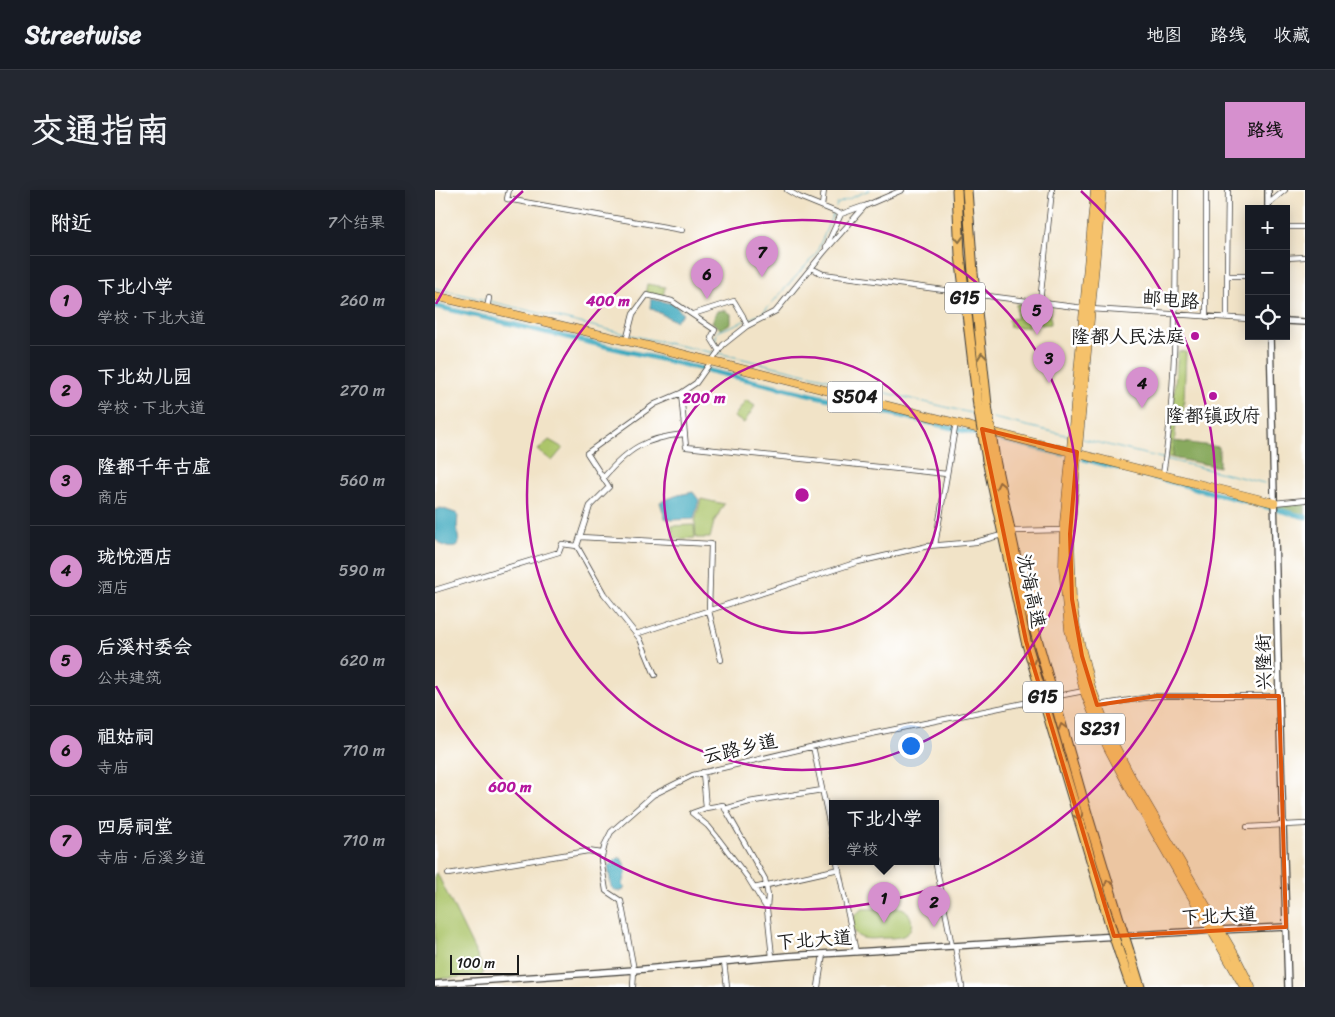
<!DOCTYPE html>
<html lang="zh">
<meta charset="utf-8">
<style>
body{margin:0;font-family:Sriracha,"LXGW WenKai TC",sans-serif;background:#242831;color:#f1f3f6}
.controls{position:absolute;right:15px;top:15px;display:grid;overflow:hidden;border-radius:0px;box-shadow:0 2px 12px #0003}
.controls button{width:45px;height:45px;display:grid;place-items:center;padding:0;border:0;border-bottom:1px solid #363941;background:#171b24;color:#f1f3f6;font:25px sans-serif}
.scale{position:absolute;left:15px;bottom:12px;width:69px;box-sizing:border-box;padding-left:5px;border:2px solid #1c1c1c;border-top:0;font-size:14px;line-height:18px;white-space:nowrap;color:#1c1c1c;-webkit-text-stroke:4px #fff;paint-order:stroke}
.you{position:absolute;left:475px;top:555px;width:18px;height:18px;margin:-12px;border:4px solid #fff;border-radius:50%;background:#1a73e8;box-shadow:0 0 0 8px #1a73e833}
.badge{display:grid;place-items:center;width:32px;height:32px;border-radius:50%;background:#d690ce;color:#111;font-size:16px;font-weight:700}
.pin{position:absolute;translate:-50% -41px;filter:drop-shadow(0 1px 2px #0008)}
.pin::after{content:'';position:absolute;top:26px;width:18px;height:15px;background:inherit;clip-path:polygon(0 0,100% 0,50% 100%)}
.popup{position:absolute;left:394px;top:610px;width:110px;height:65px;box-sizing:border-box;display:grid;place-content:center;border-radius:0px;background:#171b24;filter:drop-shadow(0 1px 4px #0005);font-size:16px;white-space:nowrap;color:#9ea1a6}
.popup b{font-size:19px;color:#f1f3f6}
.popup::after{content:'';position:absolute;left:50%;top:100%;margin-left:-10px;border:10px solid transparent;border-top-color:#171b24}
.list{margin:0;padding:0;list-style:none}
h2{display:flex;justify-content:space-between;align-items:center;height:65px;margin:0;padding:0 20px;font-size:21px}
h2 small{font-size:16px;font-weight:400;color:#9ea1a6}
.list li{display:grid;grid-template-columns:32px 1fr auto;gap:15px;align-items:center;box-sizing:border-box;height:90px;padding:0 20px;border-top:1px solid #363941}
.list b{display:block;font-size:19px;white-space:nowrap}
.list p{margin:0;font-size:16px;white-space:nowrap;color:#9ea1a6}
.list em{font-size:16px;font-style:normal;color:#9ea1a6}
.icon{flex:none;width:28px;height:28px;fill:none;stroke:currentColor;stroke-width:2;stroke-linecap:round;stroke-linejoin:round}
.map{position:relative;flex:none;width:870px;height:797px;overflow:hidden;border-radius:0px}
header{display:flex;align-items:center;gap:30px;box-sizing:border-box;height:70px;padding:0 25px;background:#171b24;border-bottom:1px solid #363941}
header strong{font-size:24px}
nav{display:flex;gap:28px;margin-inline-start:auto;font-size:18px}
.intro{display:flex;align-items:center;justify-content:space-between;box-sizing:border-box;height:120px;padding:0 30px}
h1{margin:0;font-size:35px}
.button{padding:12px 22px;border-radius:0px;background:#d690ce;color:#111;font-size:18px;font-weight:700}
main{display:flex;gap:30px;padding:0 30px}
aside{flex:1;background:#171b24;border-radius:0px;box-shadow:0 2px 12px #0003}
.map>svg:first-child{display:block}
</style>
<header>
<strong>Streetwise</strong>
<nav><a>地图</a><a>路线</a><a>收藏</a></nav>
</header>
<div class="intro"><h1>交通指南</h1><a class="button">路线</a></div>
<main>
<aside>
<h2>附近<small>7个结果</small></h2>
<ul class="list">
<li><span class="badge">1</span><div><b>下北小学</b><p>学校 · 下北大道</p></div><em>260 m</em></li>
<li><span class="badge">2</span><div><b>下北幼儿园</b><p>学校 · 下北大道</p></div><em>270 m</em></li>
<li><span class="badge">3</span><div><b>隆都千年古虚</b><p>商店</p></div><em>560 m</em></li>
<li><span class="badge">4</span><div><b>珑悦酒店</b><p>酒店</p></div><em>590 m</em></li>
<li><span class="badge">5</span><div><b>后溪村委会</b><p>公共建筑</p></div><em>620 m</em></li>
<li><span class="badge">6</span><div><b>祖姑祠</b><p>寺庙</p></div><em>710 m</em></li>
<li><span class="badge">7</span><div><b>四房祠堂</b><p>寺庙 · 后溪乡道</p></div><em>710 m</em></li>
</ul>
</aside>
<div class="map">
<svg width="870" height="797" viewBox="0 0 870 797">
<rect width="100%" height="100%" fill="#fff"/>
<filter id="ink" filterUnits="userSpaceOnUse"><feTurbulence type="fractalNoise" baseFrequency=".02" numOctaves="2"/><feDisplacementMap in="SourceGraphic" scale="10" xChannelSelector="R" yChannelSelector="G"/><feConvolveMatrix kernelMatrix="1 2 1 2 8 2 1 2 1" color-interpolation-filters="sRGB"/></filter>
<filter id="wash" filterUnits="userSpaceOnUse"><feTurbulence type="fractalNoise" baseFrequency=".0096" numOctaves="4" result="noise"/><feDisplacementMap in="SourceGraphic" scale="20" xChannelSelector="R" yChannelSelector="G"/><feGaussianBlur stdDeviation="1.12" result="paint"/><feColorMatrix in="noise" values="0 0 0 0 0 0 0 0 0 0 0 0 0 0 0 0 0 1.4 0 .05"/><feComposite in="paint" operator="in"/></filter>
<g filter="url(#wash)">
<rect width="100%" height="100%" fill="#f1e3c7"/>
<path fill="#acc56a" stroke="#647043" d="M212,94l18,3 -2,10 -18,-3z
M581,114l11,1 1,22h-18l-1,-8 8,-1z
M604,116l11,1 1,17 -11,1z
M743,161l8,1 -3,70h-7l-3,36 -5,-1z
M311,210l9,6 -11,17 -10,-6z
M114,250l14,8 -11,13 -14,-11z
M266,309l23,5 -10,18 -4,16h-14l-1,-16z
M259,335l1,13 -22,1 -1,-13z
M2,683l47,97 -2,6 -47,3v-105z
M467,718c11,5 14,22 1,28 -5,2 -13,2 -19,2 -13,1 -31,4 -32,-14 0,-7 5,-12 11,-15z"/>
<path fill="#89aa5e" stroke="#52633d" d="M290,120l6,4v9l-10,6 -9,-7 5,-11z
M739,251l45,6v20l-46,-9z
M870,313v14l-26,-7 -1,-4z"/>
<path fill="#3ea9be" stroke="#2d626d" d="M216,109l23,5 9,10 -8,7 -25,-13z
M258,302l6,8 -5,19 -24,1 -5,-2 -5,-16 18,-7z
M6,318l17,6 -1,15 2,13 -1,4c-9,4 -16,0 -23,-7v-29z
M182,668h4c9,14 5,13 2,27l2,3 -3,3h-6l-5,-4 -3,-21z"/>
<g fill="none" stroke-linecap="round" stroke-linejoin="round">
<path stroke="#3ea9be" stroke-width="1" d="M401,17l1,-3 32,-14
M0,98l191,46
M312,130l16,-7 53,-59 17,-40
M195,145l84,18
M280,152l2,-10 27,-11
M283,163l257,61
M558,228l77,18
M648,249l181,44"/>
<path stroke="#3ea9be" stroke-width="5" d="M0,116l627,148
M649,269l221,58"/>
</g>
</g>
<g filter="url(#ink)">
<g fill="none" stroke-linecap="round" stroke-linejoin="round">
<defs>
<path id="minor" d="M74,0l-2,9 175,31
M352,0l12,7 42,17
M833,14l17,-14
M387,16l2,-16
M851,37h19
M391,57l15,-33 23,-8
M851,68l19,-1
M376,78l12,6 136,18
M792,86l1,-86
M534,103h1
M545,105l111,14 158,10
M605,112l12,-112
M52,118l2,-10
M258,124l41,-13 9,15 4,10
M771,127v-127
M792,128v-42h22
M191,151l7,-27 14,-19 25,6 43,29 -4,8 8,13
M246,203l5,54 261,27
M728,284c15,-93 12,-190 13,-284
M168,288c26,-30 42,-40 81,-44
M839,313l31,-3
M580,341l48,-1
M145,347l131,7 -2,67 12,49
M500,355l21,-123
M0,400l124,-38 3,-8 15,2
M201,444l222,-72 70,-16 48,-4 22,-6
M220,485l-15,-36 -36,-45 -27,-48 13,-40 19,-19 -22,-34 68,-49 26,-11 15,-10 27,-38 24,-19 29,-15 48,-59 41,-46 37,-16
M623,506l26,-5
M613,508h1
M663,515l59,-9h122
M378,556l20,95
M268,582l3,36 -14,5 16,13 9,11 31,41 19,31 5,48
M271,618l17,-3 42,74 3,17 -1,11
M290,619l24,-7 73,-12
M812,637l58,-3
M500,670l17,86
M402,672l19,90
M13,684l140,-23 14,2
M319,698l85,-19
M520,756l7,41
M289,772l3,25
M198,797l1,-17 -13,-69 -15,-10 -5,-31 4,-16 6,-12 42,-37 40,-20 134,-32 212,-43
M383,797l5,-33"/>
<path id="tertiary" d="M833,0v19
M851,131l19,1
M835,146l9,360 9,291
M0,794l199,-14 153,-14 431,-26 68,-3"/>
<path id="primary" d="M660,0l-31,333 -1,45 6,62 15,61 11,28 13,29 19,36 117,203
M667,0l-32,344 2,65 4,28 15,60 20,51 19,37 106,182 15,30
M0,106l243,57 596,150"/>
<path id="motorway" d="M522,0l3,65 18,151
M532,0l6,83 14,132
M552,270l39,181 86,290
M560,270l27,126 61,214 39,129
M694,761l11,36
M684,762l12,35"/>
</defs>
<use href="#minor" stroke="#3c3a36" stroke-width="6"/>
<use href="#tertiary" stroke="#3c3a36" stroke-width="8"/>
<use href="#primary" stroke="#3c3a36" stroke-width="9"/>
<use href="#motorway" stroke="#3c3a36" stroke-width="11"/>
<use href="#minor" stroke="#fff" stroke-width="4.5"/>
<use href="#tertiary" stroke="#fff" stroke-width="5.5"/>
<use href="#primary" stroke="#f5c16b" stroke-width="8"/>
<use href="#motorway" stroke="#f5c16b" stroke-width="9"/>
<defs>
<path id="motorway-bridge" d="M552,215l8,55
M543,216l9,54
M687,739l7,22
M677,741l7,21"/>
</defs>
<use href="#motorway-bridge" stroke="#3c3a36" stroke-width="11" stroke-linecap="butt"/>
<use href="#motorway-bridge" stroke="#f5c16b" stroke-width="9"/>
</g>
<defs><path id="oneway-chevron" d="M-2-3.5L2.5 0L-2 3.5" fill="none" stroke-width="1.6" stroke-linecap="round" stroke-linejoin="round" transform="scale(1.25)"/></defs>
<g stroke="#886e44">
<use href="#oneway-chevron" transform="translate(524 49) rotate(88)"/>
<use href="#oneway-chevron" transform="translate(547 166) rotate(-96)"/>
<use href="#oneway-chevron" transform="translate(565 295) rotate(-102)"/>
<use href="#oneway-chevron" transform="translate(597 472) rotate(73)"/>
<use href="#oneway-chevron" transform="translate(627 537) rotate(-106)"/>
<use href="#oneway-chevron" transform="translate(644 627) rotate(73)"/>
<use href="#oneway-chevron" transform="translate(673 693) rotate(-107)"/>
</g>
</g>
<path fill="#de560d" fill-opacity="0.2" stroke="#de560d" stroke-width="4" stroke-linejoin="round" d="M547,239l95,23 -7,82 2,65 10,57 15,49 60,-9h122l7,231 -172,9 -88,-295z"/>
<g fill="none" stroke="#b5179e" stroke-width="2.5">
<circle cx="367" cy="305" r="138"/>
<circle cx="367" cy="305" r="275"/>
<path d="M1 114A413 413 0 0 1 88 1M646 1A413 413 0 1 1 1 496"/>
</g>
<g fill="#b5179e" stroke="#fff" stroke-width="2">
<circle cx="760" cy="146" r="5"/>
<circle cx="778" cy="206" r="5"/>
</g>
<g text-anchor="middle" stroke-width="5" stroke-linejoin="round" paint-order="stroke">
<g fill="#fff" stroke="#606060" stroke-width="1">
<rect x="510" y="92.5" width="40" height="31" rx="4"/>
<rect x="392.5" y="191.5" width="55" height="31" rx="4"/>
<rect x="588" y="491.5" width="40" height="31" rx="4"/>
<rect x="640" y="523.5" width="50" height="31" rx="4"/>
</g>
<g font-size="18" font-weight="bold" fill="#1c1c1c">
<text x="530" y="114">G15</text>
<text x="420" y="213">S504</text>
<text x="608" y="513">G15</text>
<text x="665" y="545">S231</text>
</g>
<g font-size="19" fill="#1c1c1c" stroke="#fff">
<text transform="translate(736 109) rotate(4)" y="7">邮电路</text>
<text transform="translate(597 401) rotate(78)" y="7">沈海高速</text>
<text transform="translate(828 472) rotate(-91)" y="7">兴隆街</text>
<text transform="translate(305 558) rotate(-13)" y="7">云路乡道</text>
<text transform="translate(784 725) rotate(-3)" y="7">下北大道</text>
<text transform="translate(379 749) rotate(-4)" y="7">下北大道</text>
</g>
<g font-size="19" fill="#1c1c1c" stroke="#fff" text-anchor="end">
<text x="750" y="153">隆都人民法庭</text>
<text x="778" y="232" text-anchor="middle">隆都镇政府</text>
</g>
</g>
<circle cx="367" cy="305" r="8" fill="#b5179e" stroke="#fff" stroke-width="2.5"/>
<g font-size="15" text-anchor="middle" font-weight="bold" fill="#b5179e" stroke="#fff" stroke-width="5" stroke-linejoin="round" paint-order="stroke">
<text x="173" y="116">400 m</text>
<text x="269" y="213">200 m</text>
<text x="75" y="602">600 m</text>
</g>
</svg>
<div class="controls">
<button>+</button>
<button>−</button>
<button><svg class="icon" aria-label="locate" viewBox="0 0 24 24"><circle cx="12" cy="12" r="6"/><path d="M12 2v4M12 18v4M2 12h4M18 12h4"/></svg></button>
</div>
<div class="scale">100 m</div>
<div class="you"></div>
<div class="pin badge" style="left:449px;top:733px">1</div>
<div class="popup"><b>下北小学</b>学校</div>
<div class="pin badge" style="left:499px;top:737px">2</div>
<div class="pin badge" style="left:614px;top:193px">3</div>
<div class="pin badge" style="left:707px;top:218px">4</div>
<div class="pin badge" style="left:602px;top:145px">5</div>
<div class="pin badge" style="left:272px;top:109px">6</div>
<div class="pin badge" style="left:327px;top:87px">7</div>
</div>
</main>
